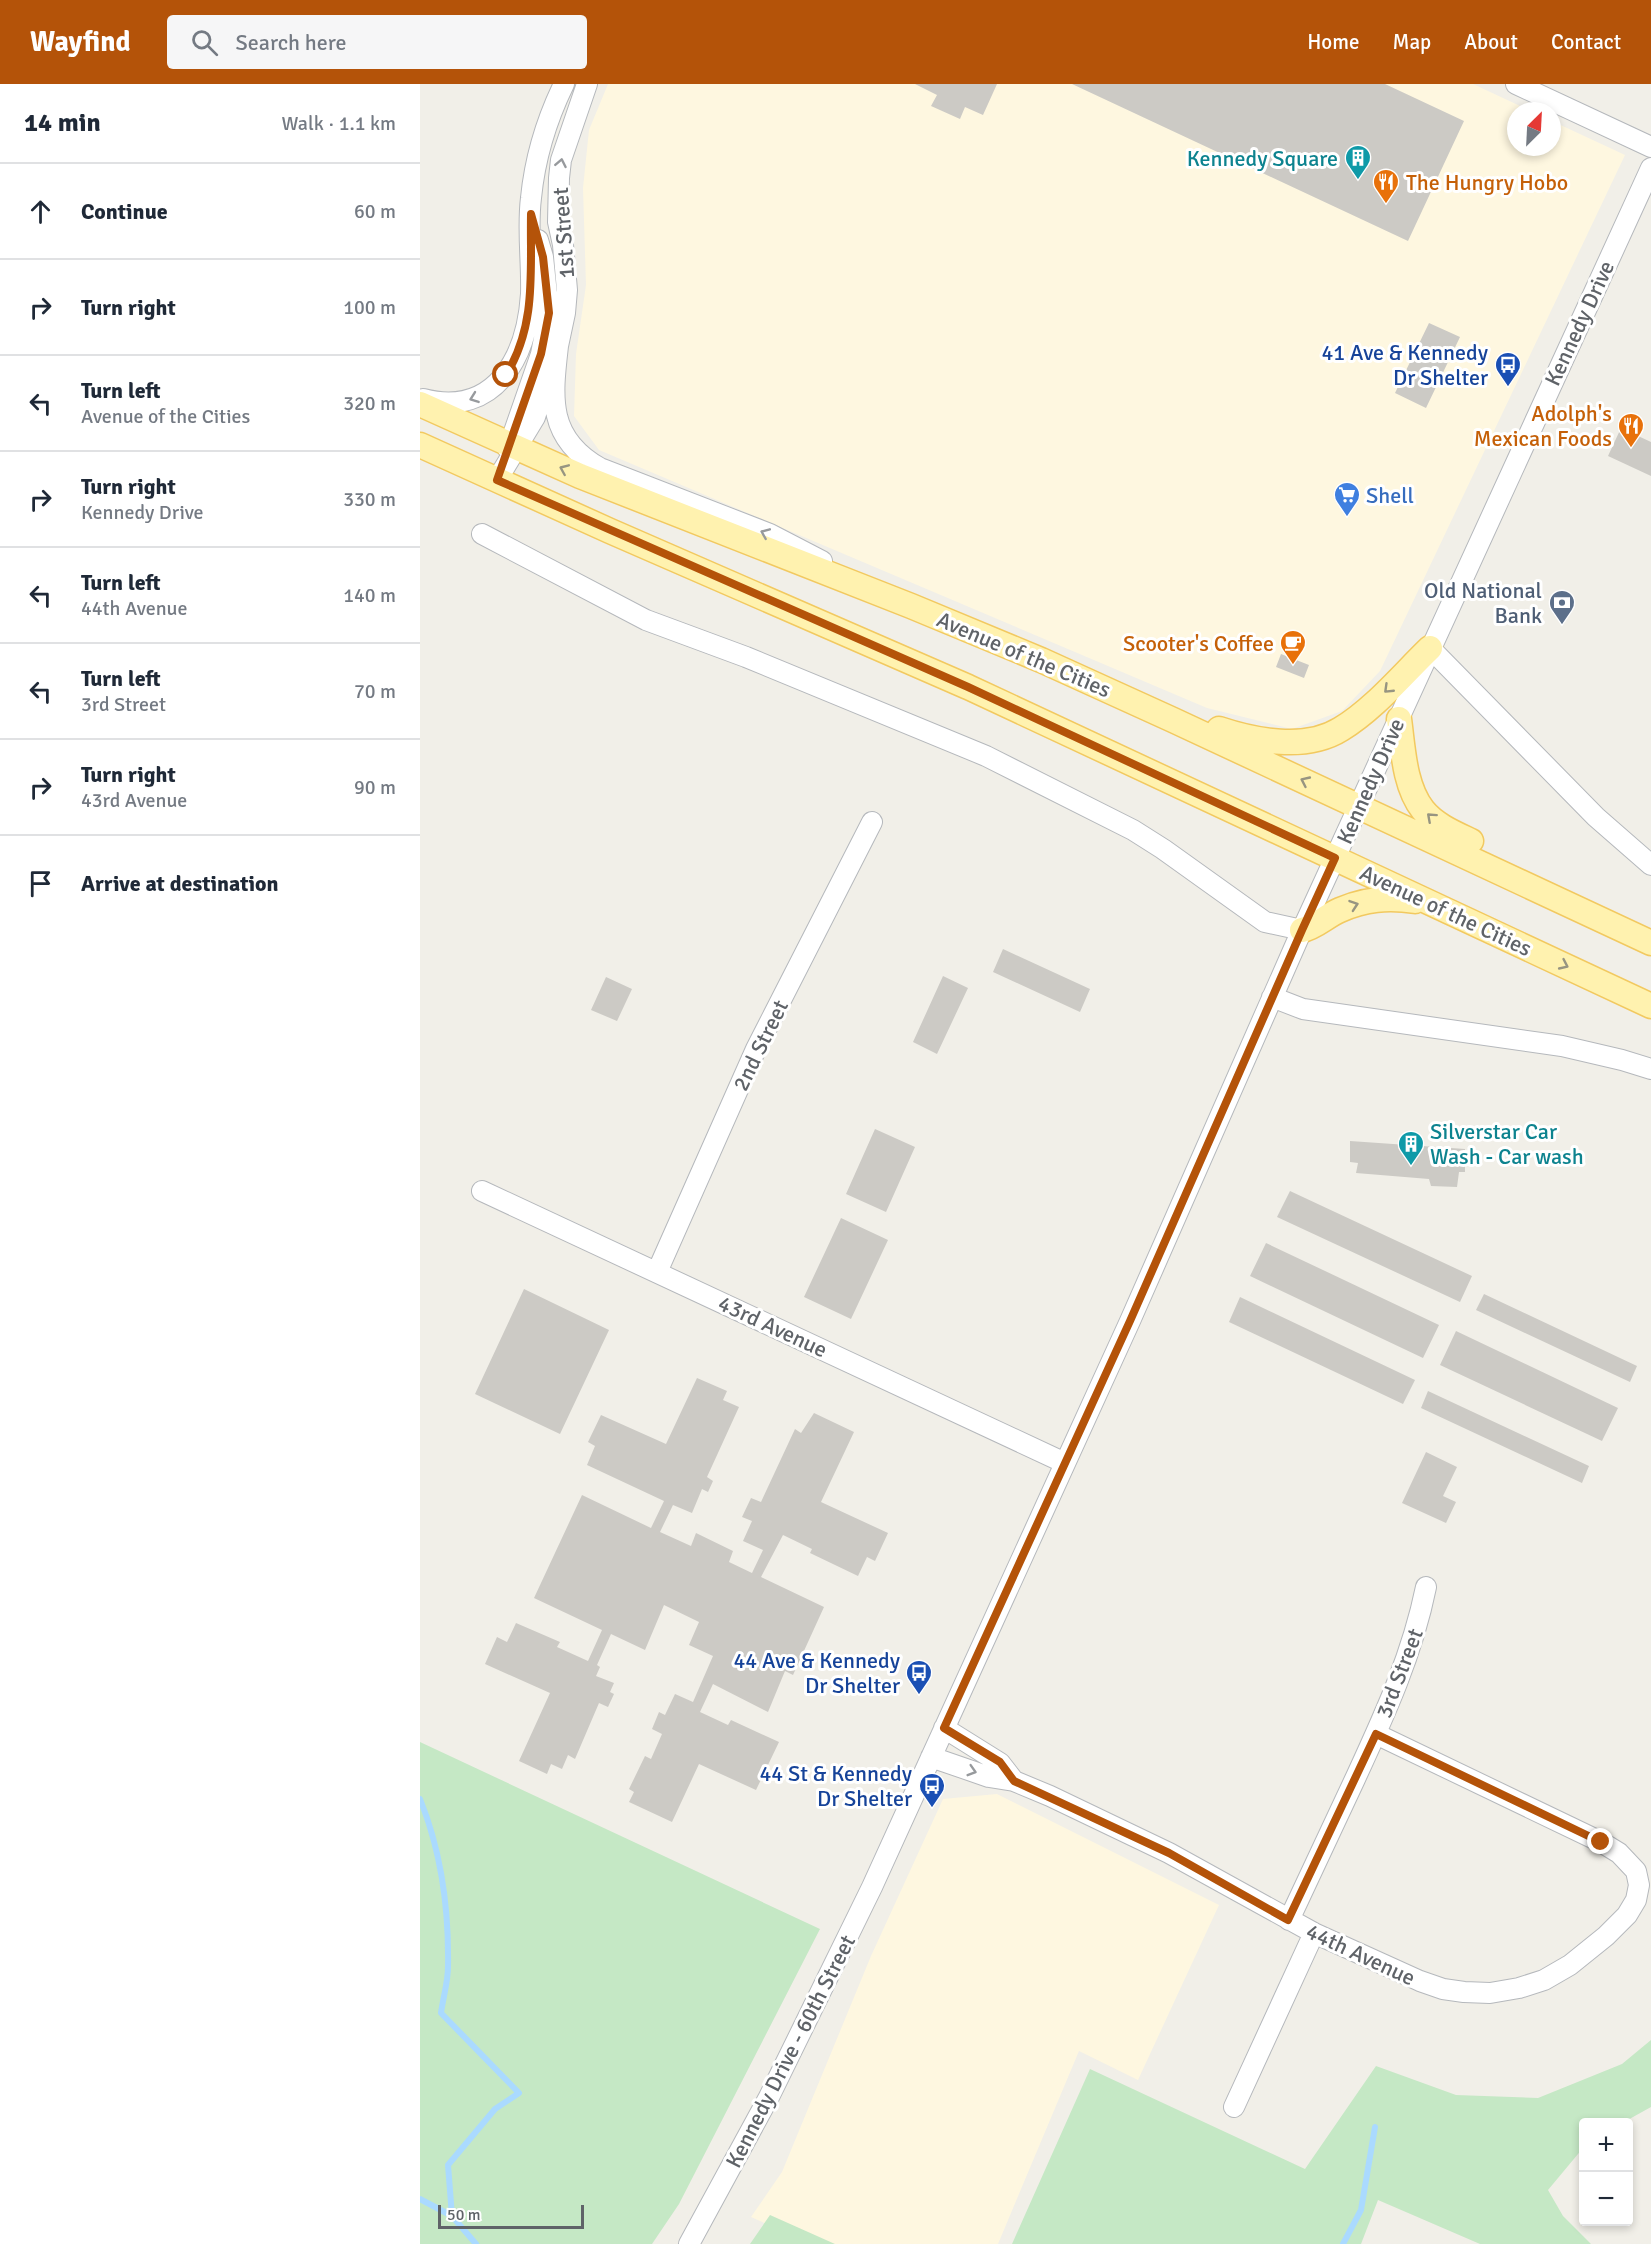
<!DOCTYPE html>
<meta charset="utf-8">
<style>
body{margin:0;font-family:Signika,sans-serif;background:#f6f6f7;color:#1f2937}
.controls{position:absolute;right:18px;bottom:18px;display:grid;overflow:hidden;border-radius:6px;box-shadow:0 3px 9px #0003}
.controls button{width:54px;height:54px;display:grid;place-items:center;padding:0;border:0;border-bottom:2px solid #e0e1e3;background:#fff;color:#1f2937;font:30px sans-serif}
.compass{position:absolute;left:1087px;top:18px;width:54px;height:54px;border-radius:50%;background:#fff;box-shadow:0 3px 9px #0003;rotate:24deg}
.scale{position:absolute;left:18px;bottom:15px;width:146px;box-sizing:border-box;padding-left:6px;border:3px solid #5f6368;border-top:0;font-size:16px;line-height:21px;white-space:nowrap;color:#5f6368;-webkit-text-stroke:4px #fff;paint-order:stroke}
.stop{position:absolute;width:18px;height:18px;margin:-14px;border:4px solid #b45309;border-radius:50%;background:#fff}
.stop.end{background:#b45309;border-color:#fff;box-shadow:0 2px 6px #0008}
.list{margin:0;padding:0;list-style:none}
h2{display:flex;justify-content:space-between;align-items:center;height:78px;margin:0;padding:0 24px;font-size:26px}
h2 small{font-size:20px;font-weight:400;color:#747a83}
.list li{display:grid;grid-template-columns:39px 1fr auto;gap:18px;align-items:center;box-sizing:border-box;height:96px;padding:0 24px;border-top:2px solid #e0e1e3}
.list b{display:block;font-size:22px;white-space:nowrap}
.list p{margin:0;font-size:20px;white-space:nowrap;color:#747a83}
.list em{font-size:20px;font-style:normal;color:#747a83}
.icon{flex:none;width:33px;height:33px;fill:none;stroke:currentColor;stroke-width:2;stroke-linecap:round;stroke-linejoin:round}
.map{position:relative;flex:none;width:1231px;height:2160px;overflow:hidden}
header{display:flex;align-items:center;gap:36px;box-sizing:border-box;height:84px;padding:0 30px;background:#b45309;color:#fff}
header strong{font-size:28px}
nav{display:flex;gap:33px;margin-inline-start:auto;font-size:21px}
.search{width:420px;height:54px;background:#f6f6f7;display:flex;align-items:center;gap:15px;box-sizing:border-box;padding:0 21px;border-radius:6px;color:#747a83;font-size:22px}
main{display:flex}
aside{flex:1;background:#fff}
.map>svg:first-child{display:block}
</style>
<header>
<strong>Wayfind</strong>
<div class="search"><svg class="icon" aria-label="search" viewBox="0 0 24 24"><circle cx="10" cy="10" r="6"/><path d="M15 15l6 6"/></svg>Search here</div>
<nav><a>Home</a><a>Map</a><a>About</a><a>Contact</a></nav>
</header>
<main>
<aside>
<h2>14 min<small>Walk · 1.1 km</small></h2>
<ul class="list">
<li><svg class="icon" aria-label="ahead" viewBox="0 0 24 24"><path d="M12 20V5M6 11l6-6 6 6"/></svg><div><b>Continue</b></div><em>60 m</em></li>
<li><svg class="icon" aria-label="right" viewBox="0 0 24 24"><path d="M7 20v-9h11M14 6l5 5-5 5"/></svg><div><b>Turn right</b></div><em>100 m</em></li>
<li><svg class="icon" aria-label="left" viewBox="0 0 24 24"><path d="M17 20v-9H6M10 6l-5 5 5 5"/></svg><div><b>Turn left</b><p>Avenue of the Cities</p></div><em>320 m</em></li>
<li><svg class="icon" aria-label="right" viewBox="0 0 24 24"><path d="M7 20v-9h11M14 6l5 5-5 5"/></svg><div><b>Turn right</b><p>Kennedy Drive</p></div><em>330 m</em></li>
<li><svg class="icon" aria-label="left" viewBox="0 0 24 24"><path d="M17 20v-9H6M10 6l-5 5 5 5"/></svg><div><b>Turn left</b><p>44th Avenue</p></div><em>140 m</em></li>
<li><svg class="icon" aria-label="left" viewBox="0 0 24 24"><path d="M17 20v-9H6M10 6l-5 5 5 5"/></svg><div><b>Turn left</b><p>3rd Street</p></div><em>70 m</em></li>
<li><svg class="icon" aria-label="right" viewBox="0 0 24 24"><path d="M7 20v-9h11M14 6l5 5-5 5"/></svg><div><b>Turn right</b><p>43rd Avenue</p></div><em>90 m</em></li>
<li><svg class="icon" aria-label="arrive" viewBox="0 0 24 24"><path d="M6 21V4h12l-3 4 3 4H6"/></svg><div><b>Arrive at destination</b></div></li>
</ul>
</aside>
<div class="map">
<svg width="1231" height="2160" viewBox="0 0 1231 2160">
<rect width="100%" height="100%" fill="#f1efe8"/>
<path fill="#fef7e0" d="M188,0h865l58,27h-15v36h36v-26l73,34 -245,516 -38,40 -50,18 -85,-21 -608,-258 -25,-34 2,-62 10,-69 -3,-97 6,-58z
M577,1710l222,111 -81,175 -59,-29 -81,193h-187l-60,-27 31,-45 89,-216 72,-157z"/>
<path fill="#c5e8c5" d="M0,1658l400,187 -141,275 -27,40h-232z
M1231,1956v67l-27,15h-40l-1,26 -35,42 15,26 28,28h-111l-102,-44 -17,44h-349l78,-175 215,100 71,-103 80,29 82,3 84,-34z
M350,2131l65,29h-85z"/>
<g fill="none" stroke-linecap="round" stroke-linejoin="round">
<path stroke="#aadaff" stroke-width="6" d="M0,1715c21,52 29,112 28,168 0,15 -5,31 -7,46l78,80 -24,16 -47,56 4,51
M0,2115l32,17 24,28
M923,2160l18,-34 14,-83"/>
</g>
<path fill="#cccac5" d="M495,0h82l-14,31 -18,-8 -5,12 -29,-13 6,-11z
M652,0h313l79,37 -56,120z
M1009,239l31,14 -34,71 -31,-15z
M1201,344l30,14v34l-43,-20z
M861,570l28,11 -5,13 -28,-11z
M583,865l87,40 -10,23 -87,-40z
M523,892l25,12 -31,66 -24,-12z
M186,893l26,12 -15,32 -26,-11z
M455,1045l40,18 -29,65 -40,-18z
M930,1057l115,8v23h-6l-2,15 -26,-1 -2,-7 -73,-6 2,-10 -8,-1z
M870,1107l182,85 -12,26 -183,-85z
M421,1134l47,22 -37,79 -47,-22z
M846,1159l173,82 -16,33 -173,-82z
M104,1205l85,41 -49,104 -85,-40z
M1064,1210l153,72 -7,16 -154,-72z
M820,1213l175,83 -12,24 -174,-82z
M1036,1247l162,77 -16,33 -162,-76z
M277,1294l30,13 -4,9 16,7 -32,70 6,4 -5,11 -6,-3 -10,24 -19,-8 -13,27 31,14 5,-13 37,18 -4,11 23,11 11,-23 -20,-9 9,-20 -10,-4 9,-19 10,4 34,-73 6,4 13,-20 40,19 -33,70 67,31 -13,28 -8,-4 -9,19 -48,-23 2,-4 -29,-14 -22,42 63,30 -31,68 -8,-4 -17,41 -55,-28 -13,28 28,13 3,-5 48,22 -23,48 -57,-26 -27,58 -43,-20 5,-10 -5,-3 16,-33 6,3 11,-25 -10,-5 7,-17 6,3 10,-21 18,8 20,-46 -24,-11 10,-23 -35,-17 -19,45 -34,-16 -14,31 3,2 -4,9 18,7 -4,9 4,2 -6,13 -9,-4 -24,56 -7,-4 -6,14 -11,-5 -4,10 -28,-13 31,-68 -65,-29 12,-27 10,5 9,-19 44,19 -3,5 31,14 14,-31 -68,-32 48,-103 69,33 13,-27 -77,-36 8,-19 -7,-4 13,-27 65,29z
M1008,1307l161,75 -7,17 -161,-75z
M1006,1368l31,15 -14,29 13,6 -10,21 -44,-20z"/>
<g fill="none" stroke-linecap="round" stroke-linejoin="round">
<defs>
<path id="minor" d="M1096,0l135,63
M138,262c-6,52 -11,92 42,122l170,66 52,27
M3,315c73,19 104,-43 108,-105 1,-32 -4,-65 0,-96 4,-41 15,-77 33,-114
M88,365l33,-95 8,-41 -6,-56 -5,-17
M77,396l38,-63 23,-71 7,-33 2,-23 -4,-45 -5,-23 1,-44 2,-18 26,-76
M62,450l164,86 100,37 240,99 147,74 30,19 102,73 37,8
M1010,564l166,169 55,48
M852,913l31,12 259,37 60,14 29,9
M62,1107l583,272
M237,1188l99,-223 116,-227
M524,1644l56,35 14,18
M511,1673l58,20 25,4 36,15 119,57 145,80 106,48 23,8 21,3 26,1 29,-5 25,-8 26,-15 36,-29 21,-21 9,-15 3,-15 -3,-14 -17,-18 -18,-11 -225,-108
M869,1836c22,-47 44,-94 66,-141 29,-63 57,-123 71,-192
M814,2023l80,-174
M269,2160l80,-147 103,-210 258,-566 172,-391 349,-762"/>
<path id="major" d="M0,320l160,72 331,130 130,54 132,60 478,223
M0,361l190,86 358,156 683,319
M979,635c4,29 5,67 24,91 12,15 31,23 48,31
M799,645c36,12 87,22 122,0 33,-20 61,-54 89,-81
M882,846c14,-3 24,-14 38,-20 25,-11 48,-13 75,-9"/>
</defs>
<use href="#minor" stroke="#b5b8bc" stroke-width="22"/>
<use href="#major" stroke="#f2c960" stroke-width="27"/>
<use href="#minor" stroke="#fff" stroke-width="20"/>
<use href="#major" stroke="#fff2af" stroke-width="24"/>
</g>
<defs><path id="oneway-chevron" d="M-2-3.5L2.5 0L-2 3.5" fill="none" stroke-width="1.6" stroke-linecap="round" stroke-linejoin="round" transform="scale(1.5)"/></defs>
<g stroke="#979a9d">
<use href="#oneway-chevron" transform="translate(141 79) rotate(-79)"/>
<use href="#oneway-chevron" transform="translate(54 314) rotate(160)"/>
<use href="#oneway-chevron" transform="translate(345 449) rotate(-157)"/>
<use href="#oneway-chevron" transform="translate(552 1687) rotate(17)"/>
</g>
<g stroke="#979581">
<use href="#oneway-chevron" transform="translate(144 385) rotate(-157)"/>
<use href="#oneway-chevron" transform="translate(968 605) rotate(136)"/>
<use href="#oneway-chevron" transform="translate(885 697) rotate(-155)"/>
<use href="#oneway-chevron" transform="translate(1011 733) rotate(-138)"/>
<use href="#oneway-chevron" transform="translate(934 821) rotate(-19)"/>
<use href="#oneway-chevron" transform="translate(1144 881) rotate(25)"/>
</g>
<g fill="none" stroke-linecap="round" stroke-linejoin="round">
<path stroke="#b45309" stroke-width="8" d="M86,291c31,-51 24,-104 25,-161l12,43 6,56 -8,41 -44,126 471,207 367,171 -33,72 -172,391 -186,407 56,34 14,19 155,72 119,67 88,-186 225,108"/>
</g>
<defs>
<symbol id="building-pin" viewBox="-11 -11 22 30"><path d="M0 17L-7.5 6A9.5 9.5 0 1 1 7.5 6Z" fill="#0f9aa8" stroke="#fff"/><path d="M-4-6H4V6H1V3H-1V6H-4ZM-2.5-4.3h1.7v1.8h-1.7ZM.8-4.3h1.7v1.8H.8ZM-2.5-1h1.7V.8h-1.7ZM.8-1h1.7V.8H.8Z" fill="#fff"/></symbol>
<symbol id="restaurant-pin" viewBox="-11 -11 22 30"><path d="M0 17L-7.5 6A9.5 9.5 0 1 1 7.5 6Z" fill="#e8710a" stroke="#fff"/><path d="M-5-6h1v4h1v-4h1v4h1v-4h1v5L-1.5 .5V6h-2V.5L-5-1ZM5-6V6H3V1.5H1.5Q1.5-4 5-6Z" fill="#fff"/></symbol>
<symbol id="bus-pin" viewBox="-11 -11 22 30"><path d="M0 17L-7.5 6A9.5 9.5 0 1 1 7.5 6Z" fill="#1a4fb4" stroke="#fff"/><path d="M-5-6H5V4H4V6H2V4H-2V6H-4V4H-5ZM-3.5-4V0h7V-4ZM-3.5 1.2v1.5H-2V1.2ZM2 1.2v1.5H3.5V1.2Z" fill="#fff"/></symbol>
<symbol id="supermarket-pin" viewBox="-11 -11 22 30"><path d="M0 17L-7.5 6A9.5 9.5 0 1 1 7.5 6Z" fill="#3f7fe0" stroke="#fff"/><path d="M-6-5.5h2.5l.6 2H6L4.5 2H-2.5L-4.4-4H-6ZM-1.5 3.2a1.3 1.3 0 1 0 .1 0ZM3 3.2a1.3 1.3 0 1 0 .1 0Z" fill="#fff"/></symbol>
<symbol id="bank-pin" viewBox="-11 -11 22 30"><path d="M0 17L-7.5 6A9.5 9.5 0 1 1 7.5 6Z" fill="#5c6f8a" stroke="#fff"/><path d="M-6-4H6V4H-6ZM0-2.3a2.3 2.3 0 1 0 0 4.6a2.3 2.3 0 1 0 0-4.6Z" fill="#fff"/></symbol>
<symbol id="cafe-pin" viewBox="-11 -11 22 30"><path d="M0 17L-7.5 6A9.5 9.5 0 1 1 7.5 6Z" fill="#e8710a" stroke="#fff"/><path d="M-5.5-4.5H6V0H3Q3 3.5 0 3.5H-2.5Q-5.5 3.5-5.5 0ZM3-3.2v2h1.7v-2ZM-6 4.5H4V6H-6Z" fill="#fff"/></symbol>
</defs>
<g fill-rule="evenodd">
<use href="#building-pin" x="923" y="59" width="30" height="40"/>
<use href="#restaurant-pin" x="951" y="83" width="30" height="40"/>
<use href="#bus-pin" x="1073" y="266" width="30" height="40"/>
<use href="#restaurant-pin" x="1196" y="327" width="30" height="40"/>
<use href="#supermarket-pin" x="912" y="396" width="30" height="40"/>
<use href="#bank-pin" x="1127" y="504" width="30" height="40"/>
<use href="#cafe-pin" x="858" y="544" width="30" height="40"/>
<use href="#building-pin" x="976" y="1045" width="30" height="40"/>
<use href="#bus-pin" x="484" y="1574" width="30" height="40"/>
<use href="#bus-pin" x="497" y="1687" width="30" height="40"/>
</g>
<g text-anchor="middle" stroke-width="6" stroke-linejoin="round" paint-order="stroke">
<g font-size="22" fill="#0d838f" stroke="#fff" text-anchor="end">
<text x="918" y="82">Kennedy Square</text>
<text x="1010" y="1055" text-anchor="start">Silverstar Car<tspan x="1010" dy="25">Wash - Car wash</tspan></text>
</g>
<g font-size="22" fill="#c56008" stroke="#fff" text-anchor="end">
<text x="986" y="106" text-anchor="start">The Hungry Hobo</text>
<text x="1192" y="337">Adolph's<tspan x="1192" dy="25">Mexican Foods</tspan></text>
<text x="854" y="567">Scooter's Coffee</text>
</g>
<g font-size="22" fill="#5f6368" stroke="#fff">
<text transform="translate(143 149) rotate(-94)" y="8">1st Street</text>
<text transform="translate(1159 239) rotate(-65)" y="8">Kennedy Drive</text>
<text transform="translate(604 570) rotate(23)" y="8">Avenue of the Cities</text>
<text transform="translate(950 697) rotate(-66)" y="8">Kennedy Drive</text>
<text transform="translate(1026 826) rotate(25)" y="8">Avenue of the Cities</text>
<text transform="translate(340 961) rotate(-64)" y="8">2nd Street</text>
<text transform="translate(353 1242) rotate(25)" y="8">43rd Avenue</text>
<text transform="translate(979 1589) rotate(-69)" y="8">3rd Street</text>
<text transform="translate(941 1870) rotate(25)" y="8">44th Avenue</text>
<text transform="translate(370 1967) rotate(-63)" y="8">Kennedy Drive - 60th Street</text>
</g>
<g font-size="22" fill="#164399" stroke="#fff" text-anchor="end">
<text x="1068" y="276">41 Ave &amp; Kennedy<tspan x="1068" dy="25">Dr Shelter</tspan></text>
<text x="480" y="1584">44 Ave &amp; Kennedy<tspan x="480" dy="25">Dr Shelter</tspan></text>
<text x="492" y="1697">44 St &amp; Kennedy<tspan x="492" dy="25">Dr Shelter</tspan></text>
</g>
<g font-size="22" fill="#366cbe" stroke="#fff" text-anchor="start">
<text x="946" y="419">Shell</text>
</g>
<g font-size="22" fill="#4e5e75" stroke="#fff" text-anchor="end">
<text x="1122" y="514">Old National<tspan x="1122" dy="25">Bank</tspan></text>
</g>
</g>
</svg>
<div class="controls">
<button>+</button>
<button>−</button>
</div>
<svg class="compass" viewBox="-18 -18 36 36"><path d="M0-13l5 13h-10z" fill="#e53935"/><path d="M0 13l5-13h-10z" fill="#747a83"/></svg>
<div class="scale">50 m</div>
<div class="stop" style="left:86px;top:291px"></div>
<div class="stop end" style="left:1181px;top:1758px"></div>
</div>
</main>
